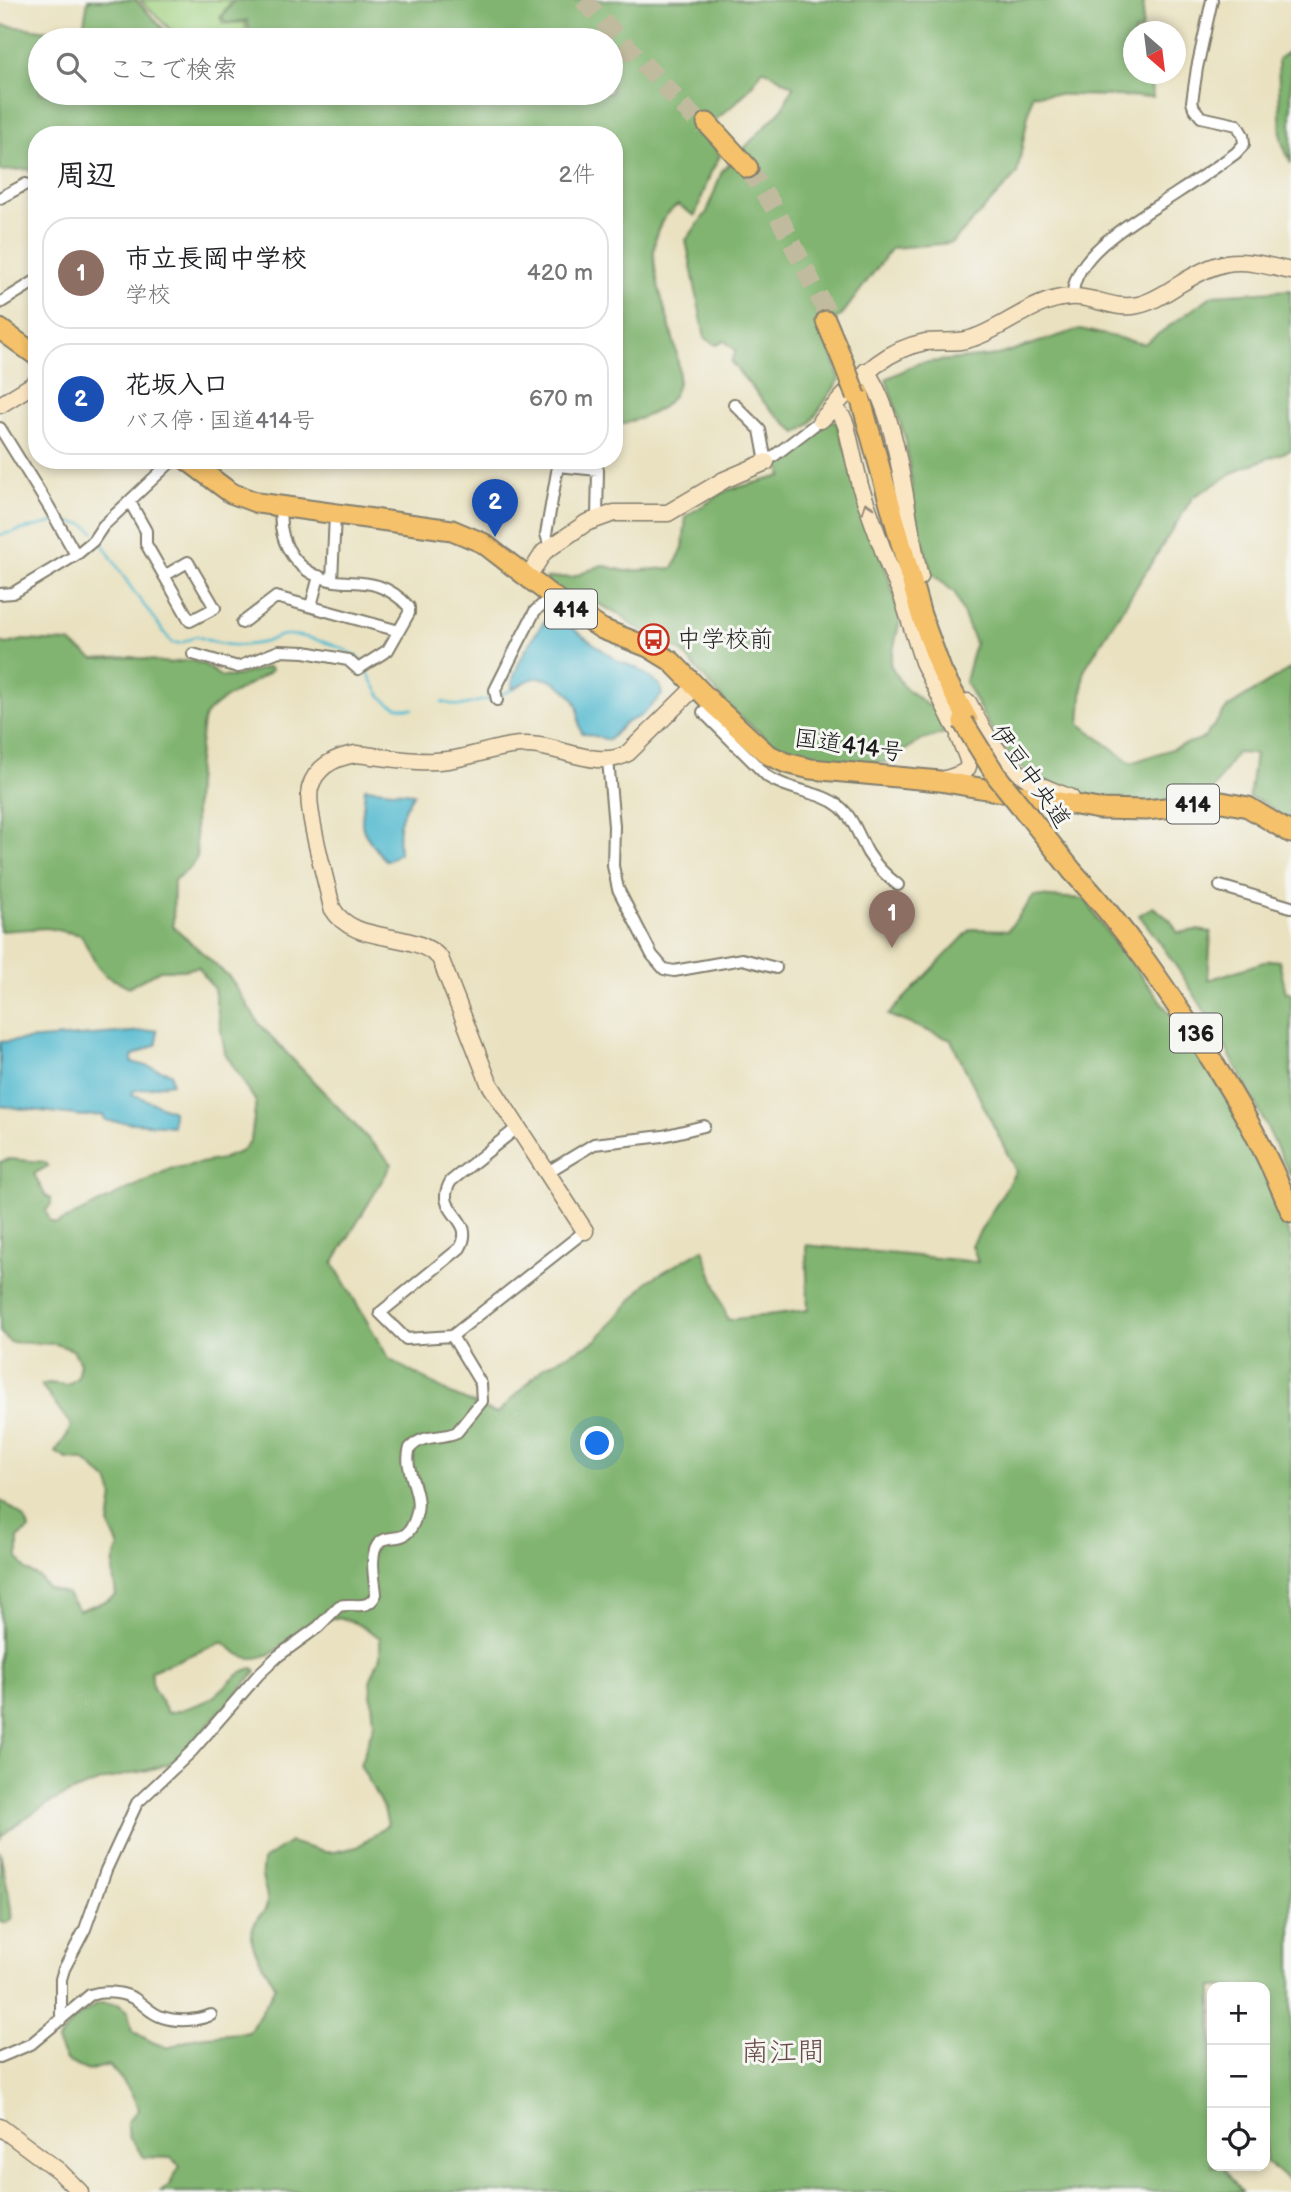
<!DOCTYPE html>
<html lang="ja">
<meta charset="utf-8">
<style>
body{margin:0;font-family:"Balsamiq Sans","Klee One",sans-serif;background:#f6f6f6;color:#202124}
.controls{position:absolute;right:21px;bottom:21px;display:grid;overflow:hidden;border-radius:14px;box-shadow:0 4px 10px #0003}
.controls button{width:63px;height:63px;display:grid;place-items:center;padding:0;border:0;border-bottom:2px solid #e0e0e0;background:#fff;color:#202124;font:35px sans-serif}
.compass{position:absolute;left:1123px;top:21px;width:63px;height:63px;border-radius:50%;background:#fff;box-shadow:0 4px 10px #0003;rotate:152deg}
.you{position:absolute;left:598px;top:1444px;width:24px;height:24px;margin:-18px;border:5px solid #fff;border-radius:50%;background:#1a73e8;box-shadow:0 0 0 10px #1a73e833}
.badge{display:grid;place-items:center;width:46px;height:46px;border-radius:50%;background:#ea580c;color:#fff;font-size:23px;font-weight:700}
.pin{position:absolute;translate:-50% -58px;filter:drop-shadow(0 2px 4px #0008)}
.pin::after{content:'';position:absolute;top:37px;width:24px;height:21px;background:inherit;clip-path:polygon(0 0,100% 0,50% 100%)}
.list{margin:0;padding:0;list-style:none}
h2{display:flex;justify-content:space-between;align-items:center;height:91px;margin:0;padding:0 28px;font-size:30px}
h2 small{font-size:23px;font-weight:400;color:#757577}
.list li{display:grid;grid-template-columns:46px 1fr auto;gap:21px;align-items:center;box-sizing:border-box;height:112px;margin:0 14px 14px;padding:0 14px;border:2px solid #e0e0e0;border-radius:28px}
.list b{display:block;font-size:26px;white-space:nowrap}
.list p{margin:0;font-size:23px;white-space:nowrap;color:#757577}
.list em{font-size:23px;font-style:normal;color:#757577}
.icon{flex:none;width:38px;height:38px;fill:none;stroke:currentColor;stroke-width:2;stroke-linecap:round;stroke-linejoin:round}
.map{position:relative;flex:none;width:1291px;height:2192px;overflow:hidden}
.search{position:absolute;background:#fff;box-shadow:0 4px 10px #0003;left:28px;top:28px;width:595px;height:77px;display:flex;align-items:center;gap:18px;box-sizing:border-box;padding:0 24px;border-radius:38px;color:#757577;font-size:26px}
.panel{position:absolute;background:#fff;box-shadow:0 4px 10px #0003;left:28px;top:126px;width:595px;height:343px;border-radius:28px}
.map>svg:first-child{display:block}
</style>
<div class="map">
<svg width="1291" height="2192" viewBox="0 0 1291 2192">
<rect width="100%" height="100%" fill="#f6f6f2"/>
<filter id="ink" filterUnits="userSpaceOnUse"><feTurbulence type="fractalNoise" baseFrequency=".0143" numOctaves="2"/><feDisplacementMap in="SourceGraphic" scale="14" xChannelSelector="R" yChannelSelector="G"/><feConvolveMatrix kernelMatrix="1 2 1 2 8 2 1 2 1" color-interpolation-filters="sRGB"/></filter>
<filter id="wash" filterUnits="userSpaceOnUse"><feTurbulence type="fractalNoise" baseFrequency=".00686" numOctaves="4" result="noise"/><feDisplacementMap in="SourceGraphic" scale="28" xChannelSelector="R" yChannelSelector="G"/><feGaussianBlur stdDeviation="1.57" result="paint"/><feColorMatrix in="noise" values="0 0 0 0 0 0 0 0 0 0 0 0 0 0 0 0 0 1.4 0 .05"/><feComposite in="paint" operator="in"/></filter>
<g filter="url(#wash)">
<rect width="100%" height="100%" fill="#e9e1bf"/>
<path fill="#a1d281" stroke="#5e774e" stroke-width="2" d="M140,0h92l-12,17 3,7 22,-2 2,17 -68,1 -6,-8z"/>
<path fill="#80b46f" stroke="#4e6846" stroke-width="2" d="M88,0h48l38,40h-134v53h571v-53h-363l2,-6 -3,-14 -21,3 -4,-6 13,-17h909l-2,31 -8,1v42h15l4,23 -121,-3 -15,80 -65,69 -60,5 -51,68 -18,10 17,53 -31,46 -12,8 -30,-27 -36,-44 5,-11 -12,-11 -8,5 -11,-7 -19,-98 21,-28 15,-41 61,-63 10,-22 -30,-17c-17,28 -39,45 -65,64l18,16 4,7 -9,16 -16,44 -17,-11c-67,45 32,157 -10,197 -14,14 -35,19 -54,24v-291h-577v44l-9,-10 -28,2v-146l66,8 18,-10z
M1291,50v114l-10,-24 -3,-81z
M1290,290l1,160 -49,18 -49,29 -109,173 -4,54 51,39 73,-25 23,-30 64,-40v153l-31,-20 -11,-3 6,-44 -19,-1 -25,40c-24,4 -50,9 -74,9 -32,0 -99,-17 -121,-40 -22,-23 -36,-53 -51,-81l10,-38 -20,-50 -23,-19 -17,-62 -9,-71 -20,-62 33,-16 79,-8 82,-26 64,15 69,-49z
M830,421h6l59,176 5,23 -10,44 12,21 26,21 6,-2 13,28 -27,9 -36,22 -77,-6 -25,-6 -50,-41 -49,-57 -16,-11 -37,-18 -7,-8 -33,-16 -6,9 -34,-23 -4,-8 27,-1 29,-12 23,6 48,-3 10,-20 3,-32 42,-26 54,-14 -3,-13z
M23,640l46,2 25,17 37,-2 38,6 22,-3 14,5 15,11 12,1 37,-10 3,3c-17,14 -55,28 -67,46 -3,5 -3,16 -4,22 -6,40 -8,78 -4,119l-7,11 -16,12 -1,46 57,52 30,47 132,139 -59,99 56,96 62,35 46,20 47,-47 53,-27 51,-59 55,-32 25,71 80,-10 -2,-65 172,17 -6,-17 44,-74 -65,-131 -63,-25 83,-86 37,1 26,-34 52,3 14,24c51,65 103,130 142,203 20,37 35,75 49,114v942l-26,-20v-175h-53v179h10l19,26h-1081l9,-7 11,-19 -9,-8 -27,-1 -15,-20 -2,-15 11,-12c-4,-18 -17,-31 -29,-45l-21,6 -22,-10 -9,-19 17,-22 24,-17 20,1 10,8 4,19 20,11 16,6 29,-11 52,-5 20,-33 6,-13c-9,-21 -33,-42 -19,-65 4,-8 11,-9 11,-18 1,-10 -4,-18 -5,-27 -1,-5 1,-11 1,-16l27,-18 34,10h10l23,-5 31,-23 -4,-15 -24,-44 14,-41 -4,-43 10,-24v-19c-78,-58 -87,30 -135,19 -7,-2 -16,-10 -22,-15l-72,29 2,17 15,25c7,-1 36,-10 42,-14 15,-9 26,-29 44,-31l2,4 -81,89c-23,11 -49,12 -73,20 -41,13 -68,29 -101,55l-1,4v-340c11,8 26,15 29,29l-11,9v20l8,12 13,7 9,11 18,5 13,17 27,-9 10,-6c-3,-18 -6,-32 3,-48l-10,-22 4,-30 -5,-14 -24,-21 -17,-1 -12,-7 13,-18 3,-9 -30,-40 7,-2 19,2 10,-7 3,-15 -7,-13 -17,-6 -46,-2 -10,-10v-170l9,-3 36,3 3,4 -14,8 11,21 6,4v5l-5,7 4,10 6,3 114,-55 52,-10 20,-8 9,-11 5,-38 -31,-49 -11,-64 -16,-22 -15,3h-23l-31,17 -23,-11 -9,-10 -16,-31 -34,-7 -47,3v-289l7,2z
M1153,907l17,13 8,13 17,-3 16,2 -3,48 62,-20 9,1 7,32 5,-1v185c-43,-91 -90,-183 -152,-262z
M0,1851c2,14 14,60 11,69l-5,3 -6,-2z"/>
<path fill="#51b9cf" stroke="#366a76" stroke-width="2" d="M551,613l67,48 19,7 23,17 2,10 -21,21 -16,7 -16,17 -27,-7c-5,-9 -2,-19 -5,-27 -6,-15 -24,-29 -40,-28 -8,0 -18,8 -25,12 -2,-20 26,-61 39,-77z
M365,788l49,5c-15,22 -17,34 -15,60l-10,7h-4c-30,-37 -23,-27 -20,-72z
M157,1030v14l-25,12v6l39,11 1,10 -39,8 -1,3 41,17v15l-65,-5 -4,-2 -1,-4 -20,1 -83,-10v-64z"/>
<g fill="none" stroke-linecap="round" stroke-linejoin="round">
<path stroke="#51b9cf" stroke-width="2.5" d="M62,522l22,2 10,8
M0,535l55,-13
M98,537l34,52 40,54h10l14,-7c26,10 42,12 69,6 7,-2 13,-7 21,-7 18,-1 64,13 76,26
M365,667c14,25 16,42 48,42
M499,695l13,-5
M442,702l18,4 29,-7"/>
</g>
</g>
<g filter="url(#ink)">
<g fill="none" stroke-linecap="round" stroke-linejoin="round">
<path stroke="#c0ba9e" stroke-width="19" stroke-dasharray="19 10" stroke-linecap="butt" d="M583,0l120,127
M748,168l27,41 55,110"/>
<defs>
<path id="street" d="M0,198l26,-14
M1073,296c-1,-44 71,-81 104,-103 20,-13 40,-26 59,-40l8,-9 -1,-9 -6,-10 -36,-8 -7,-9 -2,-6 5,-34 15,-68
M0,303l37,-23
M734,404l26,26 6,32 55,-42
M0,428l49,79 27,48
M130,502l16,29v13l44,77 25,-13 -27,-46 -24,14
M550,547l-4,-13 12,-68 40,4 -1,48
M332,580l3,-65
M0,594l13,-1 63,-38 17,-14 10,-15 70,-66
M311,606l8,-30
M242,623l34,-26 123,34
M193,654l45,13 41,-16 26,1 43,8 10,9 30,-19 21,-37v-6c-8,-9 -19,-17 -31,-21 -13,-5 -29,-3 -43,-5 -38,-6 -58,-37 -54,-74
M497,700l-2,-10 25,-50 15,-29 17,-15
M703,712l65,65c24,15 52,14 71,29 14,11 20,31 29,47 8,13 17,22 30,32
M608,760l6,66 -1,40 5,23 34,66 12,14 10,2 68,-12 34,9
M1220,886l71,21
M517,1128l-66,53c-20,32 27,36 9,67l-80,65 26,26 46,-3 133,-105
M546,1173l48,-29 69,-8 41,-10
M61,2020v-41l3,-10 21,-40 21,-59 31,-67 55,-52 67,-77 19,-18 40,-29 21,-21c15,-4 29,6 37,-12 -1,-13 -8,-42 4,-52 12,-10 27,5 36,-26 8,-24 -14,-46 -6,-68 14,-15 30,-8 47,-16l25,-31 -1,-17 -29,-48
M0,2057l31,-13 59,-49c15,-5 36,-3 48,6 8,6 14,13 24,16 15,5 35,4 49,-2"/>
<path id="secondary" d="M866,371c35,50 39,146 54,206
M0,405l37,-23
M834,408l9,10 3,7 14,61 29,81 12,26 22,69 30,61 13,22
M821,420c34,-33 54,-68 104,-78 16,-2 33,2 48,-4 33,-11 61,-39 97,-41 23,-2 44,14 68,8 15,-3 29,-13 42,-21 47,-29 59,-25 111,-13
M528,577l16,-25 42,-29 28,-10h54l56,-33 42,-18
M968,702c15,29 33,61 62,78 13,8 27,12 41,18
M942,780c35,-10 29,-13 17,-42
M585,1231l-96,-148 -49,-125c-29,-30 -85,-11 -108,-50 -5,-25 -27,-99 -22,-120 6,-22 26,-31 46,-34 30,3 62,10 92,6 31,-4 58,-19 91,-14 27,4 63,23 89,7l68,-67
M0,2127l59,44 21,21"/>
<path id="highway" d="M707,123l41,45
M826,321l16,38
M0,329l37,27
M859,393l62,222 21,57 26,48
M187,460l44,33 27,10 194,27 31,13 69,53 50,33 46,18 23,14 44,45 52,48 19,9 25,6 129,12 159,28 47,1 76,-8 26,5 43,26
M1073,872c53,56 95,119 136,184 34,53 58,97 82,156"/>
</defs>
<use href="#street" stroke="#827e6e" stroke-width="14"/>
<use href="#secondary" stroke="#827e6e" stroke-width="19"/>
<use href="#highway" stroke="#827e6e" stroke-width="23"/>
<use href="#street" stroke="#fff" stroke-width="10"/>
<use href="#secondary" stroke="#fbe6c4" stroke-width="16"/>
<use href="#highway" stroke="#f5c16b" stroke-width="19"/>
<defs>
<path id="highway-bridge" d="M842,359l14,37
M963,722l33,53 77,97"/>
</defs>
<use href="#highway-bridge" stroke="#827e6e" stroke-width="23" stroke-linecap="butt"/>
<use href="#highway-bridge" stroke="#f5c16b" stroke-width="19"/>
</g>
<defs><path id="oneway-chevron" d="M-2-3.5L2.5 0L-2 3.5" fill="none" stroke-width="1.6" stroke-linecap="round" stroke-linejoin="round" transform="scale(1.75)"/></defs>
<use stroke="#978b78" href="#oneway-chevron" transform="translate(867 507) rotate(-110)"/>
</g>
<defs>
<symbol id="bus-ring" viewBox="-11 -11 22 22"><circle r="9.5" fill="#f6f6f2" stroke="#c8321e" stroke-width="1.5"/><path d="M-5-6H5V4H4V6H2V4H-2V6H-4V4H-5ZM-3.5-4V0h7V-4ZM-3.5 1.2v1.5H-2V1.2ZM2 1.2v1.5H3.5V1.2Z" fill="#c8321e"/></symbol>
</defs>
<g fill-rule="evenodd">
<use href="#bus-ring" x="636" y="622" width="35" height="35"/>
</g>
<g text-anchor="middle" stroke-width="6" stroke-linejoin="round" paint-order="stroke">
<g fill="#f6f6f2" stroke="#5d5d5c" stroke-width="2">
<rect x="545" y="589.5" width="52" height="39" rx="5"/>
<rect x="1167" y="784.5" width="52" height="39" rx="5"/>
<rect x="1170" y="1013.5" width="52" height="39" rx="5"/>
</g>
<g font-size="23" font-weight="bold" fill="#1c1c1c">
<text x="571" y="617">414</text>
<text x="1193" y="812">414</text>
<text x="1196" y="1041">136</text>
</g>
<g font-size="24" fill="#1c1c1c" stroke="#f6f6f2" text-anchor="start">
<text x="677" y="647">中学校前</text>
</g>
<g font-size="24" fill="#1c1c1c" stroke="#f6f6f2">
<text transform="translate(849 745) rotate(8)" y="8">国道414号</text>
<text transform="translate(1031 776) rotate(55)" y="8">伊豆中央道</text>
</g>
<g font-size="28" fill="#684b47" stroke="#f6f6f2">
<text x="783" y="2061">南江間</text>
</g>
</g>
</svg>
<div class="controls">
<button>+</button>
<button>−</button>
<button><svg class="icon" aria-label="locate" viewBox="0 0 24 24"><circle cx="12" cy="12" r="6"/><path d="M12 2v4M12 18v4M2 12h4M18 12h4"/></svg></button>
</div>
<svg class="compass" viewBox="-18 -18 36 36"><path d="M0-13l5 13h-10z" fill="#e53935"/><path d="M0 13l5-13h-10z" fill="#757577"/></svg>
<div class="you"></div>
<div class="pin badge" style="left:892px;top:948px;background:#8d6e63">1</div>
<div class="pin badge" style="left:495px;top:537px;background:#1a4fb4">2</div>
<div class="search"><svg class="icon" aria-label="search" viewBox="0 0 24 24"><circle cx="10" cy="10" r="6"/><path d="M15 15l6 6"/></svg>ここで検索</div>
<section class="panel">
<h2>周辺<small>2件</small></h2>
<ul class="list">
<li><span class="badge" style="background:#8d6e63">1</span><div><b>市立長岡中学校</b><p>学校</p></div><em>420 m</em></li>
<li><span class="badge" style="background:#1a4fb4">2</span><div><b>花坂入口</b><p>バス停 · 国道414号</p></div><em>670 m</em></li>
</ul>
</section>
</div>
